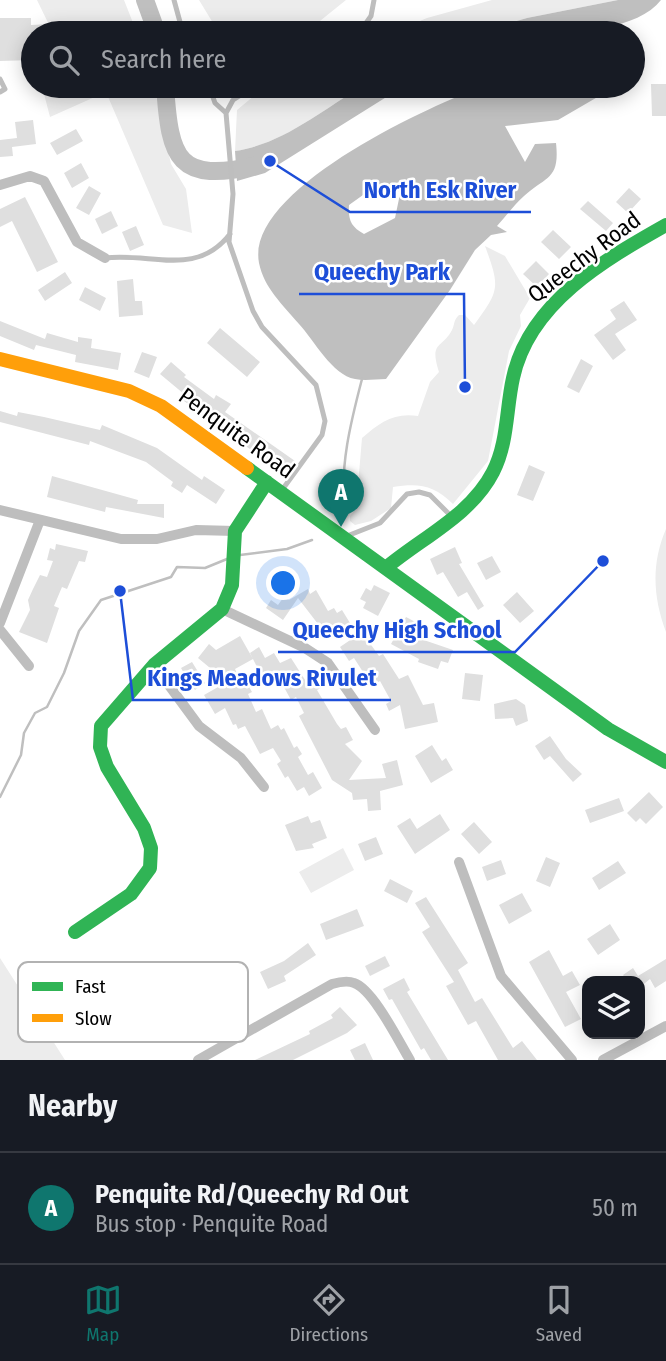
<!DOCTYPE html>
<meta charset="utf-8">
<style>
body{margin:0;font-family:"Fira Sans Condensed",sans-serif;background:#242831;color:#f1f3f6}
.controls{position:absolute;right:21px;bottom:21px;display:grid;overflow:hidden;border-radius:14px;box-shadow:0 4px 18px #0003}
.controls button{width:63px;height:63px;display:grid;place-items:center;padding:0;border:0;border-bottom:2px solid #363941;background:#171b24;color:#f1f3f6;font:35px sans-serif}
.you{position:absolute;left:284px;top:584px;width:24px;height:24px;margin:-18px;border:5px solid #fff;border-radius:50%;background:#1a73e8;box-shadow:0 0 0 10px #1a73e833}
.badge{display:grid;place-items:center;width:46px;height:46px;border-radius:50%;background:#0f766e;color:#fff;font-size:23px;font-weight:700}
.pin{position:absolute;translate:-50% -58px;filter:drop-shadow(0 2px 4px #0008)}
.pin::after{content:'';position:absolute;top:37px;width:24px;height:21px;background:inherit;clip-path:polygon(0 0,100% 0,50% 100%)}
.list{margin:0;padding:0;list-style:none}
h2{display:flex;justify-content:space-between;align-items:center;height:91px;margin:0;padding:0 28px;font-size:30px}
h2 small{font-size:23px;font-weight:400;color:#9ea1a6}
.list li{display:grid;grid-template-columns:46px 1fr auto;gap:21px;align-items:center;box-sizing:border-box;height:112px;padding:0 28px;border-top:2px solid #363941}
.list b{display:block;font-size:26px;white-space:nowrap}
.list p{margin:0;font-size:23px;white-space:nowrap;color:#9ea1a6}
.list em{font-size:23px;font-style:normal;color:#9ea1a6}
.icon{flex:none;width:38px;height:38px;fill:none;stroke:currentColor;stroke-width:2;stroke-linecap:round;stroke-linejoin:round}
.map{position:relative;flex:none;width:666px;height:1060px;overflow:hidden}
.search{position:absolute;background:#171b24;box-shadow:0 4px 18px #0003;left:21px;right:21px;top:21px;height:77px;display:flex;align-items:center;gap:18px;box-sizing:border-box;padding:0 24px;border-radius:38px;color:#9ea1a6;font-size:26px}
.sheet{height:203px;background:#171b24}
nav{display:flex;justify-content:space-around;align-items:center;box-sizing:border-box;height:98px;border-top:2px solid #363941;background:#171b24;font-size:19px;color:#9ea1a6}
nav a{display:grid;justify-items:center;gap:4px}
nav .on{color:#0f766e}
.map>svg:first-child{display:block}
</style>
<div class="map">
<svg width="666" height="1060" viewBox="0 0 666 1060">
<rect width="100%" height="100%" fill="#fff"/>
<path fill="#ececec" d="M37,0h87l13,33h-84z
M199,0h147l-41,33h-79l-13,-10z
M492,0h126l-91,18 -51,15h-85l36,-15z
M42,86h112l17,78 15,25 6,44 -29,-8 -57,-133 -56,25z
M266,86h97c-41,24 -80,58 -128,65l2,-41z
M485,246l20,10 25,42 -10,17 1,11 -12,25 -21,110 -35,43c-19,-19 -34,-21 -60,-17l-2,21 -20,13 -16,4 -5,-4v-5l6,-7 6,-71c17,-15 32,-26 56,-22l12,-34 9,-10c-10,-31 3,-23 13,-42 3,-6 1,-9 7,-15h6l9,10c26,-35 26,-38 11,-79z
M666,529v103c-13,-35 -15,-68 0,-103z
M343,848l11,22 -43,23 -12,-21z
M0,958l65,102h-65z"/>
<path fill="#bfbfbf" fill-rule="evenodd" d="M618,0h43c-32,41 -137,33 -185,33l51,-15z
M363,86h41l-139,87 -28,8 -2,-30c48,-7 87,-41 128,-65z
M485,86h116v9l-43,25 -53,6 20,36 10,-18 21,-1c4,37 -10,33 -32,53 -10,9 -18,20 -27,30l10,6 -16,3 -16,15 -25,40 -64,89c-10,0 -21,2 -31,0 -23,-4 -41,-39 -56,-55 -16,-19 -35,-36 -40,-61 -14,-73 171,-158 226,-177zM386,188l12,2 2,4 -5,24 -31,16c-13,-7 -16,-14 -15,-29l21,-15z"/>
<g fill="none" stroke-linecap="round" stroke-linejoin="round">
<path stroke="#bfbfbf" stroke-width="2.5" d="M345,512c-6,-44 6,-91 17,-133
M240,555l47,-6 25,-9
M0,797l21,-42 3,-22 11,-20 12,-6 17,-34 15,-42 22,-31 70,-23 6,-10 28,1 22,-9"/>
<path stroke="#bfbfbf" stroke-width="18" d="M145,0l12,33
M165,86c5,73 12,98 93,79"/>
</g>
<path fill="#dfdfdf" d="M0,18h31v7l20,-1v9h-19l1,27 -33,1z
M651,84h15v32h-14z
M33,120l3,24 -24,3 1,9 -13,1v-17l17,-2 -2,-16z
M76,129l7,12 -26,14 -7,-12z
M81,163l8,15 -17,10 -8,-15z
M89,186l12,7 -12,22 -13,-7z
M629,188l12,11 -13,14 -12,-11z
M25,197l33,65 -21,10 -25,-51 -12,6v-18z
M588,201l25,22 -7,8 -26,-22z
M111,211l7,15 -16,8 -7,-15z
M136,226l8,19 -14,6 -8,-19z
M553,230l18,17 -12,12 -18,-17z
M536,261l13,13 -12,13 -14,-13z
M65,272l7,11 -27,18 -7,-11z
M133,279l2,22h7l1,14 -24,2 -2,-36z
M85,287l21,11 -6,13 -21,-11z
M624,301l13,19 -22,14 11,16 -13,10 -19,-25 22,-16 -6,-9z
M0,321l45,18 2,-6 31,9v-5l14,2 -1,9 30,5 -3,17 -43,-8 1,-7 -40,-10 -2,5 -34,-14z
M220,328l40,34 -13,15 -40,-34z
M142,352l15,5 -8,21 -15,-6z
M581,359l12,7 -14,27 -12,-6z
M171,362l15,13 -2,2 30,22 2,-4 15,9 -6,8 70,49 -9,12 -84,-56 1,-2 -23,-17 4,-4 -24,-20z
M0,411l17,5 1,-4 26,5 56,13 2,-5 55,23 45,32 2,-4 21,14 -9,14 -29,-19 -5,8 -11,-7 2,-4 -27,-20 -56,-21 -1,4 -89,-23z
M529,465l16,7 -12,29 -16,-6z
M52,476l86,24 -1,4h27v14l-58,-11 -1,5 -58,-15z
M56,544l32,7 -3,11 -6,-1 -12,28 -5,-2 -8,19 5,2 -12,35 -28,-11 11,-22 -2,-10 5,-11 7,-14 7,2 6,-16 -6,-1 3,-12 5,2z
M455,547l7,16 -3,1 25,42 -6,4 -11,-18 -9,5 -15,-25 -6,3 -7,-16z
M492,556l9,16 -15,8 -9,-17z
M374,585l16,8 -12,23 -15,-8 3,-6 -6,-3 6,-11 5,3z
M308,589l2,5 6,-4 12,21 6,-3 3,5 5,-3 8,13 -22,14 -30,-39 -15,22 -17,-12 5,-8 7,5 5,-7 6,2z
M517,592l17,19 -14,12 -17,-18z
M406,617l15,8 -6,12 38,13 -5,13 -7,-2 -3,8 -20,-7 1,-3 -28,-15z
M362,632l17,24 4,-2 16,25 9,-4 15,30 11,-2 4,19 -33,7 -5,-24 -11,6 -3,-7 5,-3 -11,-20 -8,5 -18,-28 -5,3 -9,-14z
M240,636l13,23 -18,10 8,18 5,-2 4,7 -4,2 8,18 6,-3 9,20 7,-4 3,5 3,-2 10,20 3,-2 5,8 -4,3 10,18 5,-3 9,16 -13,8 -5,-9 -7,4 -9,-15 -3,2 -8,-14 4,-3 -8,-13 -13,6 -15,-28 -7,3 -2,-5 -3,1 -8,-17 -10,6 -11,-19 23,-13 -29,-24 11,-14 7,6z
M259,647l6,11 9,-5 6,10 11,-5 16,25 9,-5 5,10 -4,2 20,34 4,5 5,-2 7,13 -8,4 17,17 -13,19 37,-2 -4,-14 15,-4 6,25 -23,6 1,19 -13,1 -1,-12 -14,1 -1,-7 -20,-13 -33,-64 5,-3 -8,-16 -5,3 -12,-22 -9,4 -2,-4 -4,3 -14,-28z
M192,662l13,21 -10,7 -3,-4 -3,2 -7,-12 3,-1 -4,-7z
M465,673l18,2 -3,26 -18,-2z
M516,699l9,6 3,16 -12,5 -3,-8 -18,1 -1,-15z
M550,736l16,23 16,15 -9,8 -23,-26 -6,4 -9,-14z
M432,745l10,16 4,-3 7,12 -22,13 -16,-27z
M649,792l14,15 -17,17 -6,-6 -4,4 -9,-9z
M619,798l5,13 -34,12 -5,-13z
M440,814l10,16 -35,24 -18,-28 13,-8 7,11z
M308,816l3,7 9,-3 7,18 -15,6 2,4 -18,3 -11,-26z
M474,822l18,20 -13,12 -18,-20z
M376,837l7,17 -18,7 -7,-17z
M546,857l14,6 -10,24 -14,-6z
M501,860l5,14 -19,7 -5,-14z
M618,861l8,12 -27,17 -7,-12z
M390,879l23,12 -6,12 -23,-12z
M522,893l10,18 -23,13 -10,-19z
M426,897l42,66 -10,7 17,32 7,-4 31,50 9,-7 15,19h-39l-22,-39 -8,4 -22,-39 8,-4 -32,-50 8,-5 -15,-24z
M357,909l7,17 -38,14 -6,-16z
M610,924l10,16 -22,15 -11,-16z
M308,943l8,12 -32,21 2,5 -18,8 -8,-17 24,-11z
M549,950l14,26 9,-5 8,14 -14,7 15,27 -16,8 -36,-65z
M385,956l5,10 -20,10 -5,-10z
M666,959v22l-11,7 -5,-9 -10,8v-6h-13l-4,-6 10,-7 5,8z
M404,978l6,12 -3,2 41,68h-17l-7,-12 -3,2 -29,-51 -3,1 -6,-11z
M340,1007l17,18 -10,8 -54,27h-38l55,-26 -1,-3 24,-13 -2,-3z
M365,1043l8,17h-18l-5,-10z"/>
<g fill="none" stroke-linecap="round" stroke-linejoin="round">
<path stroke="#bebebe" stroke-width="5" d="M174,0l9,33
M359,33l12,-17 3,-16
M0,79l5,10 -5,3
M209,86l6,17 11,10
M255,86l-22,14 -7,13 7,81 -4,48 24,69 9,16 54,58 9,36 -3,14 -40,55
M105,258c46,-6 91,20 125,-24
M347,536l33,-13 27,-29 12,-2 11,3 21,21"/>
<path stroke="#bebebe" stroke-width="10" d="M0,185l30,-9 14,5 33,61 28,16
M0,510l121,29h36l39,-9 39,1
M222,609l83,39 23,15 47,67
M0,623l40,-103
M0,630l29,36
M154,665l45,61 42,32 23,29
M459,862l42,114 71,84
M198,1060l134,-76c7,-2 15,-4 22,-1 19,6 45,59 56,77
M603,1060l63,-34"/>
<path stroke="#30b455" stroke-width="14" d="M247,468l361,261 58,33
M387,567c36,-30 84,-52 106,-95 15,-29 13,-63 20,-94 16,-75 91,-118 153,-153
M75,932l56,-38 19,-26 1,-20 -7,-20 -37,-61 -7,-20 1,-21 53,-61 68,-56 10,-24 3,-54 32,-49"/>
<path stroke="#ff9f0a" stroke-width="14" d="M0,359l129,32 32,15 86,62"/>
</g>
<g text-anchor="middle" stroke-width="5" stroke-linejoin="round" paint-order="stroke">
<g font-size="23" fill="#000" stroke="#fff">
<text transform="translate(584 257) rotate(-37)" y="8">Queechy Road</text>
<text transform="translate(237 433) rotate(36)" y="8">Penquite Road</text>
</g>
</g>
<rect x="18" y="962" width="230" height="80" rx="10" fill="#fff" stroke="#b2b2b2" stroke-width="2"/>
<rect x="32" y="982" width="31" height="9" fill="#30b455"/>
<rect x="32" y="1014" width="31" height="8" fill="#ff9f0a"/>
<g font-size="19" fill="#000">
<text x="75" y="993">Fast</text>
<text x="75" y="1025">Slow</text>
</g>
<path fill="none" stroke="#1d4ed8" stroke-width="2.5" d="M270 161L350 212H531M465 387L464 294H299M603 561L515 652H278M120 591L133 700H391"/>
<g fill="#1d4ed8" stroke="#fff" stroke-width="2.5">
<circle cx="270" cy="161" r="7"/>
<circle cx="465" cy="387" r="7"/>
<circle cx="603" cy="561" r="7"/>
<circle cx="120" cy="591" r="7"/>
</g>
<g font-size="24" text-anchor="middle" font-weight="bold" fill="#1d4ed8" stroke="#fff" stroke-width="5" stroke-linejoin="round" paint-order="stroke">
<text x="440" y="198">North Esk River</text>
<text x="382" y="280">Queechy Park</text>
<text x="397" y="638">Queechy High School</text>
<text x="262" y="686">Kings Meadows Rivulet</text>
</g>
</svg>
<div class="controls">
<button><svg class="icon" aria-label="layers" viewBox="0 0 24 24"><path d="M12 4l9 5-9 5-9-5zM3 14l9 5 9-5"/></svg></button>
</div>
<div class="you"></div>
<div class="pin badge" style="left:341px;top:527px">A</div>
<div class="search"><svg class="icon" aria-label="search" viewBox="0 0 24 24"><circle cx="10" cy="10" r="6"/><path d="M15 15l6 6"/></svg>Search here</div>
</div>
<section class="sheet">
<h2>Nearby<small></small></h2>
<ul class="list">
<li><span class="badge">A</span><div><b>Penquite Rd/Queechy Rd Out</b><p>Bus stop · Penquite Road</p></div><em>50 m</em></li>
</ul>
</section>
<nav>
<a class="on"><svg class="icon" aria-label="map" viewBox="0 0 24 24"><path d="M3 6l6-2 6 2 6-2v14l-6 2-6-2-6 2zM9 4v14M15 6v14"/></svg>Map</a>
<a><svg class="icon" aria-label="directions" viewBox="0 0 24 24"><path d="M12 3l9 9-9 9-9-9zM9 14v-3h6M13 9l2 2-2 2"/></svg>Directions</a>
<a><svg class="icon" aria-label="saved" viewBox="0 0 24 24"><path d="M7 4h10v16l-5-4-5 4z"/></svg>Saved</a>
</nav>
